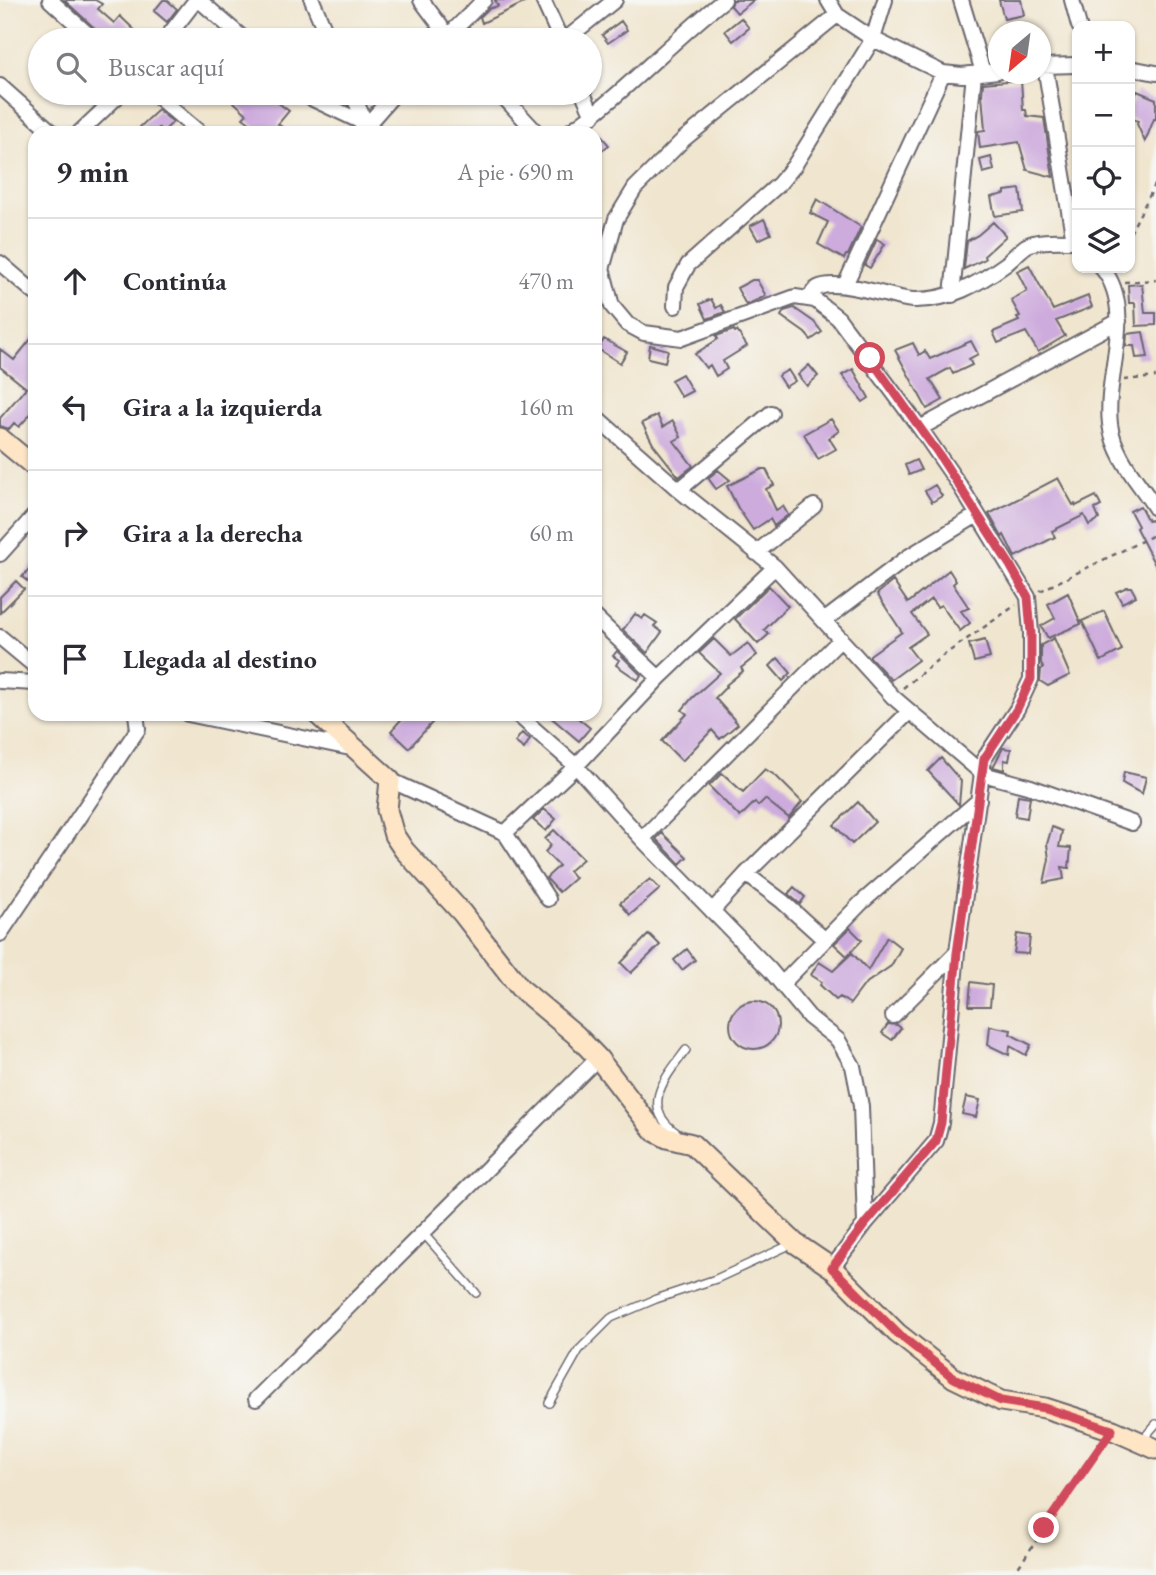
<!DOCTYPE html>
<html lang="es">
<meta charset="utf-8">
<style>
body{margin:0;font-family:"EB Garamond",serif;background:#f2f2f3;color:#2b2b33}
.controls{position:absolute;right:21px;top:21px;display:grid;overflow:hidden;border-radius:14px;box-shadow:0 2px 5px #0004}
.controls button{width:63px;height:63px;display:grid;place-items:center;padding:0;border:0;border-bottom:2px solid #e1e1e2;background:#fff;color:#2b2b33;font:35px sans-serif}
.compass{position:absolute;left:988px;top:21px;width:63px;height:63px;border-radius:50%;background:#fff;box-shadow:0 2px 5px #0004;rotate:209deg}
.stop{position:absolute;width:21px;height:21px;margin:-16px;border:5px solid #d1495b;border-radius:50%;background:#fff}
.stop.end{background:#d1495b;border-color:#fff;box-shadow:0 2px 7px #0008}
.list{margin:0;padding:0;list-style:none}
h2{display:flex;justify-content:space-between;align-items:center;height:91px;margin:0;padding:0 28px;font-size:30px}
h2 small{font-size:23px;font-weight:400;color:#7c7c81}
.list li{display:grid;grid-template-columns:46px 1fr auto;gap:21px;align-items:center;box-sizing:border-box;height:126px;padding:0 28px;border-top:2px solid #e1e1e2}
.list b{display:block;font-size:26px;white-space:nowrap}
.list em{font-size:23px;font-style:normal;color:#7c7c81}
.icon{flex:none;width:38px;height:38px;fill:none;stroke:currentColor;stroke-width:2;stroke-linecap:round;stroke-linejoin:round}
.map{position:relative;flex:none;width:1156px;height:1575px;overflow:hidden}
.search{position:absolute;background:#fff;box-shadow:0 2px 5px #0004;left:28px;top:28px;width:574px;height:77px;display:flex;align-items:center;gap:18px;box-sizing:border-box;padding:0 24px;border-radius:38px;color:#7c7c81;font-size:26px}
.panel{position:absolute;background:#fff;box-shadow:0 2px 5px #0004;left:28px;top:126px;width:574px;height:595px;border-radius:21px}
.map>svg:first-child{display:block}
</style>
<div class="map">
<svg width="1156" height="1575" viewBox="0 0 1156 1575">
<rect width="100%" height="100%" fill="#f6f6f2"/>
<filter id="ink" filterUnits="userSpaceOnUse"><feTurbulence type="fractalNoise" baseFrequency=".0143" numOctaves="2"/><feDisplacementMap in="SourceGraphic" scale="14" xChannelSelector="R" yChannelSelector="G"/><feConvolveMatrix kernelMatrix="1 2 1 2 8 2 1 2 1" color-interpolation-filters="sRGB"/></filter>
<filter id="wash" filterUnits="userSpaceOnUse"><feTurbulence type="fractalNoise" baseFrequency=".00686" numOctaves="4" result="noise"/><feDisplacementMap in="SourceGraphic" scale="28" xChannelSelector="R" yChannelSelector="G"/><feGaussianBlur stdDeviation="1.57" result="paint"/><feColorMatrix in="noise" values="0 0 0 0 0 0 0 0 0 0 0 0 0 0 0 0 0 1.4 0 .05"/><feComposite in="paint" operator="in"/></filter>
<g filter="url(#wash)">
<rect width="100%" height="100%" fill="#f0e5ce"/>
<g id="blocks">
<path fill="#cdabdd" d="M64,0h31l7,4 -4,5 16,14 6,-7 25,24h-42l-3,-7z
M163,0h4l10,9 -10,13 -13,-11z
M495,0h35l-48,23 -2,-6 8,-8 10,-3z
M733,0h21l-17,13 -6,-7z
M999,0h22l3,15 -20,4z
M741,18l8,10 -16,13 -8,-10z
M621,21l6,9 -19,13 -6,-8z
M1021,80l2,30h3l1,6 17,2 9,59 -26,-7 -8,-28 -39,6 -2,-17 7,-1 -3,-35 1,-12z
M1137,91l19,8v20h-2l-9,23 -8,-18 1,-3 -8,-3v-10z
M168,93h20l-8,10z
M224,93h41l24,18 -11,13 12,9h-27l-20,-15 4,-4z
M158,110l15,12 -10,10 -4,-4 -5,5h-8l-6,-6z
M595,129l14,16 -14,11z
M991,157l3,13 -11,3 -3,-13z
M1020,189l3,23 -28,4 -4,-19 14,-3v-3z
M817,199l44,28 -13,28h-2l-2,4 -26,-15 10,-22 -18,-9z
M764,219l7,15 -13,6 -8,-14z
M993,222l13,14 -22,20 1,3 -21,10 3,-28 11,-6z
M877,239l8,5 -15,24 -5,-3z
M1029,265l24,45 35,-14 4,11 -36,14 9,15 -27,16 -12,-20 -28,11 -5,-11 26,-11 -2,-4 3,-1 -9,-16 16,-9 -10,-20z
M752,280h5l9,16 -20,9 -9,-17z
M1142,284l3,29h11v12l-20,1 -1,-23h-6l-1,-18z
M711,299l5,9 5,-3 4,7 -18,7 -7,-15z
M794,308l20,14 8,10 -11,8 -6,-7 -24,-17 3,-5z
M734,330l1,2 2,-1 10,15 -24,15 4,8 -11,7 -6,-11 -4,3 -11,-14 23,-15 -2,-3z
M1143,332l5,25 -12,1 -2,-12h-8l1,-12z
M35,334v75l-16,18 -5,-4 -5,6 -9,-3v-8l26,-30 -26,-21v-18l14,11z
M604,339l23,13 -7,11 -22,-14z
M971,341l7,13 -9,5 3,6 -19,9 -3,-6 -20,11 13,21 -16,9 -32,-59 18,-7 6,12 6,-4 5,8z
M650,345l18,5 -3,12 -17,-4z
M809,365l9,11 -11,10 -9,-11z
M853,369l16,29 -6,4 -21,-27z
M788,370l7,11 -10,6 -7,-11z
M682,374l10,17 -11,6 -10,-17z
M657,415l6,12 10,-6 8,16 -7,4 19,25 -14,11 -26,-33 -11,-21z
M831,419l8,12 -10,7 7,11 -18,10 -14,-25z
M916,460l5,10 -12,5 -4,-10z
M762,469h4l8,16 -8,4 10,21 7,-4 5,9 -14,11 -4,-7 -17,11 -15,-22 -11,-22z
M718,470l12,10 -14,9 -8,-11z
M1058,478l15,27 2,-1 1,2 20,-10 5,10 -6,3 4,10 -10,6 -5,-10 -32,16 3,6 -40,20 -11,-22 -2,2 -13,-23z
M935,485l7,11 -10,6 -7,-11z
M1140,506l8,15 3,-1 5,9v38l-20,-39 2,-2 -8,-15z
M35,562v25l-13,-10z
M949,570l7,11 -3,3 16,24 -8,3 9,12 -10,8 -19,-26 -4,2 -6,-8 -19,15 15,20 -19,13 10,13 -27,20 -21,-23v-2l32,-23 -25,-38 16,-13 15,22z
M16,581l8,8 -24,24v-16z
M769,586l19,20 -24,24 5,4 -11,10 -23,-25z
M1127,587h4l5,9 -14,7 -6,-11z
M1068,593l13,31 -33,14 -7,-12 14,-8 -7,-14z
M1104,611l18,39 -21,11 -19,-40z
M635,614l7,5 3,-4 12,8 -3,3 8,6 -15,21 -24,-23z
M1054,638l16,37 -22,11 -8,-5 1,-12 2,-1 -2,-5v-18z
M714,639l17,17 17,-13 9,12 -16,13 2,3 -17,14 1,1 -12,12 23,26 -18,15 -8,-9 -30,31 -20,-20 25,-27 -5,-4 10,-12 28,-25 -21,-20z
M985,640l5,18 -16,4 -5,-18z
M617,651l24,24 -3,5 -22,-15 3,-5 -6,-4z
M778,658l13,15 -8,8 -13,-15z
M406,714h34l-31,34 -18,-17z
M547,714h26l17,14 -11,13z
M522,733l8,6 -6,10 -9,-7z
M1003,748l8,1 -2,12 -5,-1v10l-11,-3z
M941,758l20,23 -2,24 -31,-34z
M765,769l11,7 26,26 -13,16 -24,-19 -7,7 -3,-4 -15,15 -31,-31 13,-13 21,19z
M1124,772l22,5 -4,17 -20,-11z
M1018,795l12,2 -3,21 -12,-2z
M858,802l17,20 -23,22 -18,-19z
M544,809l12,10 -10,12 -13,-11z
M1052,827l10,4 -3,16 12,1 -2,20 -7,-1 2,12 -20,4 5,-24 -2,-15z
M554,830l29,29 -14,12 6,7 -16,14 -13,-14 13,-12 -14,-14 6,-7 -6,-6z
M662,833l25,24 -7,7 -24,-25z
M650,879l10,10 -30,26 -10,-12z
M794,887l11,10 -5,7 -12,-10z
M850,928l12,12 -15,16 -13,-12z
M649,934l11,11 -29,28 -10,-10z
M1017,934l13,2 -2,18 -14,-1z
M887,937l14,11 -10,18 -26,18 -15,20 -10,-7 -4,3 -16,-15 2,-3 -11,-7 8,-13 14,9 19,-18 16,17z
M687,949l8,11 -13,10 -8,-10z
M971,982l21,3 -2,21h-21z
M730 1025a24 24 0 1 1 48 0a24 24 0 1 1-48 0Z
M888,1024l9,1 4,3 -9,12 -10,-7z
M990,1026l21,4 -1,4 21,11 -5,10 -16,-9 -1,9 -21,-10z
M966,1097l14,3 -4,17 -14,-3z"/>
</g>
</g>
<g filter="url(#ink)">
<use href="#blocks" fill-opacity="0" stroke="#6a666e" stroke-width="2"/>
<g fill="none" stroke-linecap="round" stroke-linejoin="round">
<defs>
<path id="lane" d="M677,1133c-38,-26 -12,-55 9,-83
M423,1233l53,60
M549,1403l30,-53 32,-32 45,-19 60,-20 78,-36
M1142,1440l14,-16"/>
<path id="street" d="M50,0l44,40
M199,0l46,40
M312,0l17,40
M421,0l30,40
M543,0l18,40
M828,0l9,15 36,24 70,34 19,2 36,-4
M961,0l22,72
M1072,0l7,26
M165,40l31,-40
M444,40l40,-40
M565,40l50,-40
M1040,66l37,-1
M1045,66l29,175
M1130,68l26,5
M0,86l53,47
M153,93l47,40
M306,93l7,6 53,25 12,9
M352,93l14,31
M500,93l37,40
M583,93l10,23
M79,133l42,-40
M360,133l35,-40
M568,133c56,-39 102,-91 156,-133
M595,241l17,65 15,18 17,9 38,5 113,-41 20,3
M0,263l35,30
M603,266l13,-47 19,-31 49,-49 153,-124
M1102,268c35,42 2,107 8,156 4,33 29,58 46,85
M845,285l98,-212
M952,295l22,-221
M675,306l1,-19 12,-22 91,-81 15,-18 79,-127 12,-39
M595,416l84,74 96,77 118,130 90,77 48,13 101,36
M920,428l199,-107
M679,490l92,-77
M756,553l58,-47
M0,554l35,-39
M595,617l64,61
M825,620l83,-63 69,-42
M0,637l35,29
M0,681l35,2
M188,714l167,35
M517,714l59,52 66,73 128,131 39,47 29,23 15,26 8,40 4,118
M390,780l115,53 71,-67 83,-88 116,-111
M505,833l43,66
M642,839l199,-200
M746,874l36,27 43,39
M712,911l34,-37 163,-162
M0,934l138,-205 -2,-15
M782,984l79,-81 118,-103
M893,1016l64,-64
M832,1268l33,-44 71,-83 5,-18 16,-171 27,-193 33,-50 14,-30v-46l-3,-36 -66,-108 -42,-61 -82,-110 -23,-18 -3,-6c10,-23 79,5 101,6 36,1 65,-16 93,-36 7,-6 13,-13 20,-18 12,-7 34,-5 48,-5l3,2
M256,1399l342,-341"/>
<path id="secondary" d="M0,438l35,29
M317,714l73,66 -3,30 7,25 10,15 58,63 58,75 56,47 22,23 56,73 13,7 25,6 103,99 37,25 65,65 57,45 47,23 44,7 68,22 43,19"/>
</defs>
<use href="#lane" stroke="#6a666e" stroke-width="10"/>
<use href="#street" stroke="#6a666e" stroke-width="18"/>
<use href="#secondary" stroke="#6a666e" stroke-width="23"/>
<path stroke="#6a666e" stroke-width="2.5" stroke-dasharray="5 5" stroke-linecap="butt" d="M1130,233l26,-50
M1124,282l32,-2
M1124,380l32,-3
M1040,591l116,-57
M903,688l38,-31 75,-52
M1013,1575l88,-130"/>
<use href="#lane" stroke="#fff" stroke-width="7"/>
<use href="#street" stroke="#fff" stroke-width="14"/>
<use href="#secondary" stroke="#fde5c5" stroke-width="19"/>
</g>
</g>
<g fill="none" stroke-linecap="round" stroke-linejoin="round" filter="url(#ink)">
<path stroke="#d1495b" stroke-width="9" d="M870,358l68,95 72,112 18,32 3,36v46l-14,30 -33,50 -27,194 -16,170 -5,18 -71,83 -33,44 65,65 57,45 47,23 44,7 67,22 -68,98"/>
</g>
</svg>
<div class="controls">
<button>+</button>
<button>−</button>
<button><svg class="icon" aria-label="locate" viewBox="0 0 24 24"><circle cx="12" cy="12" r="6"/><path d="M12 2v4M12 18v4M2 12h4M18 12h4"/></svg></button>
<button><svg class="icon" aria-label="layers" viewBox="0 0 24 24"><path d="M12 4l9 5-9 5-9-5zM3 14l9 5 9-5"/></svg></button>
</div>
<svg class="compass" viewBox="-18 -18 36 36"><path d="M0-13l5 13h-10z" fill="#e53935"/><path d="M0 13l5-13h-10z" fill="#7c7c81"/></svg>
<div class="stop" style="left:870px;top:358px"></div>
<div class="stop end" style="left:1044px;top:1528px"></div>
<div class="search"><svg class="icon" aria-label="search" viewBox="0 0 24 24"><circle cx="10" cy="10" r="6"/><path d="M15 15l6 6"/></svg>Buscar aquí</div>
<section class="panel">
<h2>9 min<small>A pie · 690 m</small></h2>
<ul class="list">
<li><svg class="icon" aria-label="ahead" viewBox="0 0 24 24"><path d="M12 20V5M6 11l6-6 6 6"/></svg><div><b>Continúa</b></div><em>470 m</em></li>
<li><svg class="icon" aria-label="left" viewBox="0 0 24 24"><path d="M17 20v-9H6M10 6l-5 5 5 5"/></svg><div><b>Gira a la izquierda</b></div><em>160 m</em></li>
<li><svg class="icon" aria-label="right" viewBox="0 0 24 24"><path d="M7 20v-9h11M14 6l5 5-5 5"/></svg><div><b>Gira a la derecha</b></div><em>60 m</em></li>
<li><svg class="icon" aria-label="arrive" viewBox="0 0 24 24"><path d="M6 21V4h12l-3 4 3 4H6"/></svg><div><b>Llegada al destino</b></div></li>
</ul>
</section>
</div>
